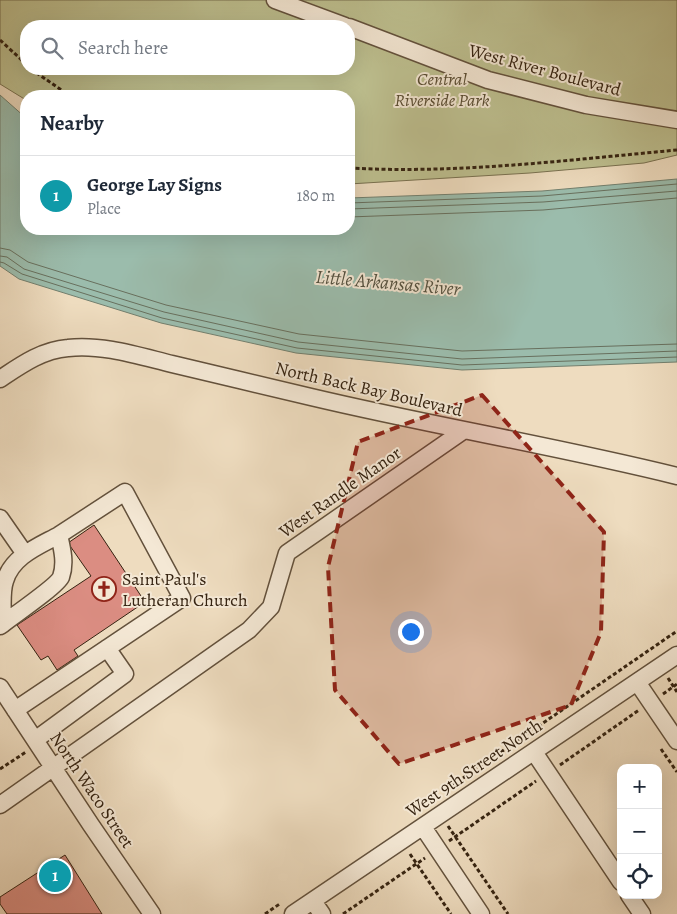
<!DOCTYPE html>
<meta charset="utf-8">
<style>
body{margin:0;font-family:Alegreya,serif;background:#f6f6f7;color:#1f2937}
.controls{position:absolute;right:15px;bottom:15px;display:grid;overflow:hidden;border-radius:10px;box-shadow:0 5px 20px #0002}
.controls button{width:45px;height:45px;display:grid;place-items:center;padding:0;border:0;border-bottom:1px solid #e0e1e3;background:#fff;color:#1f2937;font:25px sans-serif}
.you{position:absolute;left:410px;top:631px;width:18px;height:18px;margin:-12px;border:4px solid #fff;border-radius:50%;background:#1a73e8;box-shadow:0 0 0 8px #1a73e833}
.badge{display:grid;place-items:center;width:32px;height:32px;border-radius:50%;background:#8f2418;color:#fff;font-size:16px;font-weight:700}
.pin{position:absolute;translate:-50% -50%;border:2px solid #fff;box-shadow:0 1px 5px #0006}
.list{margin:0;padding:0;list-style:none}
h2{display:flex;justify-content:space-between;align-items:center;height:65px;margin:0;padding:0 20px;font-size:21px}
h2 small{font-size:16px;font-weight:400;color:#747a83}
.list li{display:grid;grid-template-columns:32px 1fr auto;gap:15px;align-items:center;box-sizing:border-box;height:80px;padding:0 20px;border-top:1px solid #e0e1e3}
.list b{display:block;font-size:19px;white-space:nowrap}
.list p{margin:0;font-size:16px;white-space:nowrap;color:#747a83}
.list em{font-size:16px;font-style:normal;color:#747a83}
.icon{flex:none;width:28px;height:28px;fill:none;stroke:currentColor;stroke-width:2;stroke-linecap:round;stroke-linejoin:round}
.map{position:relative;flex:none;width:677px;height:914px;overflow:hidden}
.search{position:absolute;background:#fff;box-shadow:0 5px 20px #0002;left:20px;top:20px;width:335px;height:55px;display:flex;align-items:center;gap:12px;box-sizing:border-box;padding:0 18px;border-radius:20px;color:#747a83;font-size:19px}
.panel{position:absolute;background:#fff;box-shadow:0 5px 20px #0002;left:20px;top:90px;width:335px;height:145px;border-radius:20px}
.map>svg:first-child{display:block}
</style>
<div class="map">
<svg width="677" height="914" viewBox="0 0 677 914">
<rect width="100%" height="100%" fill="#eedcbf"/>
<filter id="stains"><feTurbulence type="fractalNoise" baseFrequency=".004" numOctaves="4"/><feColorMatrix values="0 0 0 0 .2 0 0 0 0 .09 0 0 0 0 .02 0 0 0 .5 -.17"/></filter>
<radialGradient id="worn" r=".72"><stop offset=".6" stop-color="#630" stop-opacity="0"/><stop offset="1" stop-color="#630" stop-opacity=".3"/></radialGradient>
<path fill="#bdbf8f" stroke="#797150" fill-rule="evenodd" d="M0,0h677v155l-33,8 -114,10 -181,11v-88h-323v4l-26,-16zM26,26h323v43h-323z"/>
<path fill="#9bbcac" stroke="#727f6e" d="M0,95l26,23v111h323v-31l193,-7 135,-12v183l-215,8 -166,-17 -135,-30 -142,-44 -19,-13z"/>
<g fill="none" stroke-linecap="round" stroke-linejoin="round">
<path stroke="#68705e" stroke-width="1" d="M349,203l193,-7 135,-12
M349,209l194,-7 134,-11
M349,217l194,-7 134,-12
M0,248l10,2 18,12 138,43 133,29 163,17 215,-7
M0,256l7,1 17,12 140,43 134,30 164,17 215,-8
M0,262l4,1 18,11 140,44 135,30 165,17 215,-8"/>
</g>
<path fill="#db8d82" stroke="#352311" d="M94,525l51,77 -71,48 4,6 -21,14 -9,-14 -7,4 -24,-35 74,-49 -23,-33z
M65,855l37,59h-95l-7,-10v-7z"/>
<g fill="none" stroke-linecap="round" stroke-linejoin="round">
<defs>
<path id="minor" d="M275,0l70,26
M349,27l139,53 98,25 91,15
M0,379c21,-14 42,-29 68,-31 34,-4 71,8 104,16 46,11 93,22 139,33 122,29 245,49 366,79
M0,518l25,36
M0,626l3,-2c10,-8 54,-38 58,-47 5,-14 1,-29 -2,-42 -20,11 -47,21 -54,46 -4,11 -2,31 -2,43
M637,682l40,59
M0,687l91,138 61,89
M15,710l167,-112 -57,-106 -66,43
M35,740l90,-66 -18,-26
M534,752l87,130
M0,805l249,-175 22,-23 16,-54 176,-122
M423,827l58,87
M629,895l13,19
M313,901l9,13
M293,914l384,-259"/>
</defs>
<use href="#minor" stroke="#63513c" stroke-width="19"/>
<path stroke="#352311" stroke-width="3" stroke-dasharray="4 2.5" stroke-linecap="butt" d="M0,40l26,24
M31,69l39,27
M349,168c110,6 219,-8 328,-18
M668,678l9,14
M663,694l14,-10
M661,749l16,23
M560,765l79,-55
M0,769l26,-17
M447,789l230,-158
M448,826l60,88
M449,841l87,-60
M410,854l41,60
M265,914l16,-11
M343,914l82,-56"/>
<use href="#minor" stroke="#f4e8d5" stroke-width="16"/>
</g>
<path fill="#8f2418" fill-opacity="0.2" stroke="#8f2418" stroke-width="4" stroke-dasharray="10 6" stroke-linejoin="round" d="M482,395l122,137 -3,100 -30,73 -172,59 -64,-74 -7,-123 30,-125z"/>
<defs>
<symbol id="church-ring" viewBox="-11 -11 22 22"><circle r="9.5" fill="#f4e8d5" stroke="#8f2418" stroke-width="1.5"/><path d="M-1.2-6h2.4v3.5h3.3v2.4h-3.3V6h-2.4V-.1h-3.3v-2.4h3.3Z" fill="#8f2418"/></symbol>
</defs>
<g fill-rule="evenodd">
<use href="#church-ring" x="90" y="575" width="28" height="28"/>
</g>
<g text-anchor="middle" stroke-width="4" stroke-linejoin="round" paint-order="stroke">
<g font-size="18" fill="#352311" stroke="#f4e8d5">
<text transform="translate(545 70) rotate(15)" y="6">West River Boulevard</text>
<text transform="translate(369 389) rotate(13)" y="6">North Back Bay Boulevard</text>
<text transform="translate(340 492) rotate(-35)" y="6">West Randle Manor</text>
<text transform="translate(474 768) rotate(-34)" y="6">West 9th Street North</text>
<text transform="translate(92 790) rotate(56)" y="6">North Waco Street</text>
</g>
<g font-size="18" font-style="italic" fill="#574a30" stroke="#f4e8d5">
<text x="442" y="85">Central<tspan x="442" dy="21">Riverside Park</tspan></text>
</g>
<g font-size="18" fill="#352311" stroke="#f4e8d5" text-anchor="start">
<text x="122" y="585">Saint Paul's<tspan x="122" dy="21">Lutheran Church</tspan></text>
</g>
<g font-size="19" font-style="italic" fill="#545140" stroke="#f4e8d5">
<text transform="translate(388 282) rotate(5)" y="7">Little Arkansas River</text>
</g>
</g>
<rect width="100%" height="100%" filter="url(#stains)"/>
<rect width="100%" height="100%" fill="url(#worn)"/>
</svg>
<div class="controls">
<button>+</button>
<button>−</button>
<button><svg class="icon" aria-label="locate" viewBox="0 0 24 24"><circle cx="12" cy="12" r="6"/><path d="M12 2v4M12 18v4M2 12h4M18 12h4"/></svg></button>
</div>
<div class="you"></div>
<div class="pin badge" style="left:55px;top:876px;background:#0f9aa8">1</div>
<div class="search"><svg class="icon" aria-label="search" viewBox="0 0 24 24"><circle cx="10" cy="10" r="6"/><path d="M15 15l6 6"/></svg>Search here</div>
<section class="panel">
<h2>Nearby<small></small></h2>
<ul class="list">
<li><span class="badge" style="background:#0f9aa8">1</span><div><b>George Lay Signs</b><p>Place</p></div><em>180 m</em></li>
</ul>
</section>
</div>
